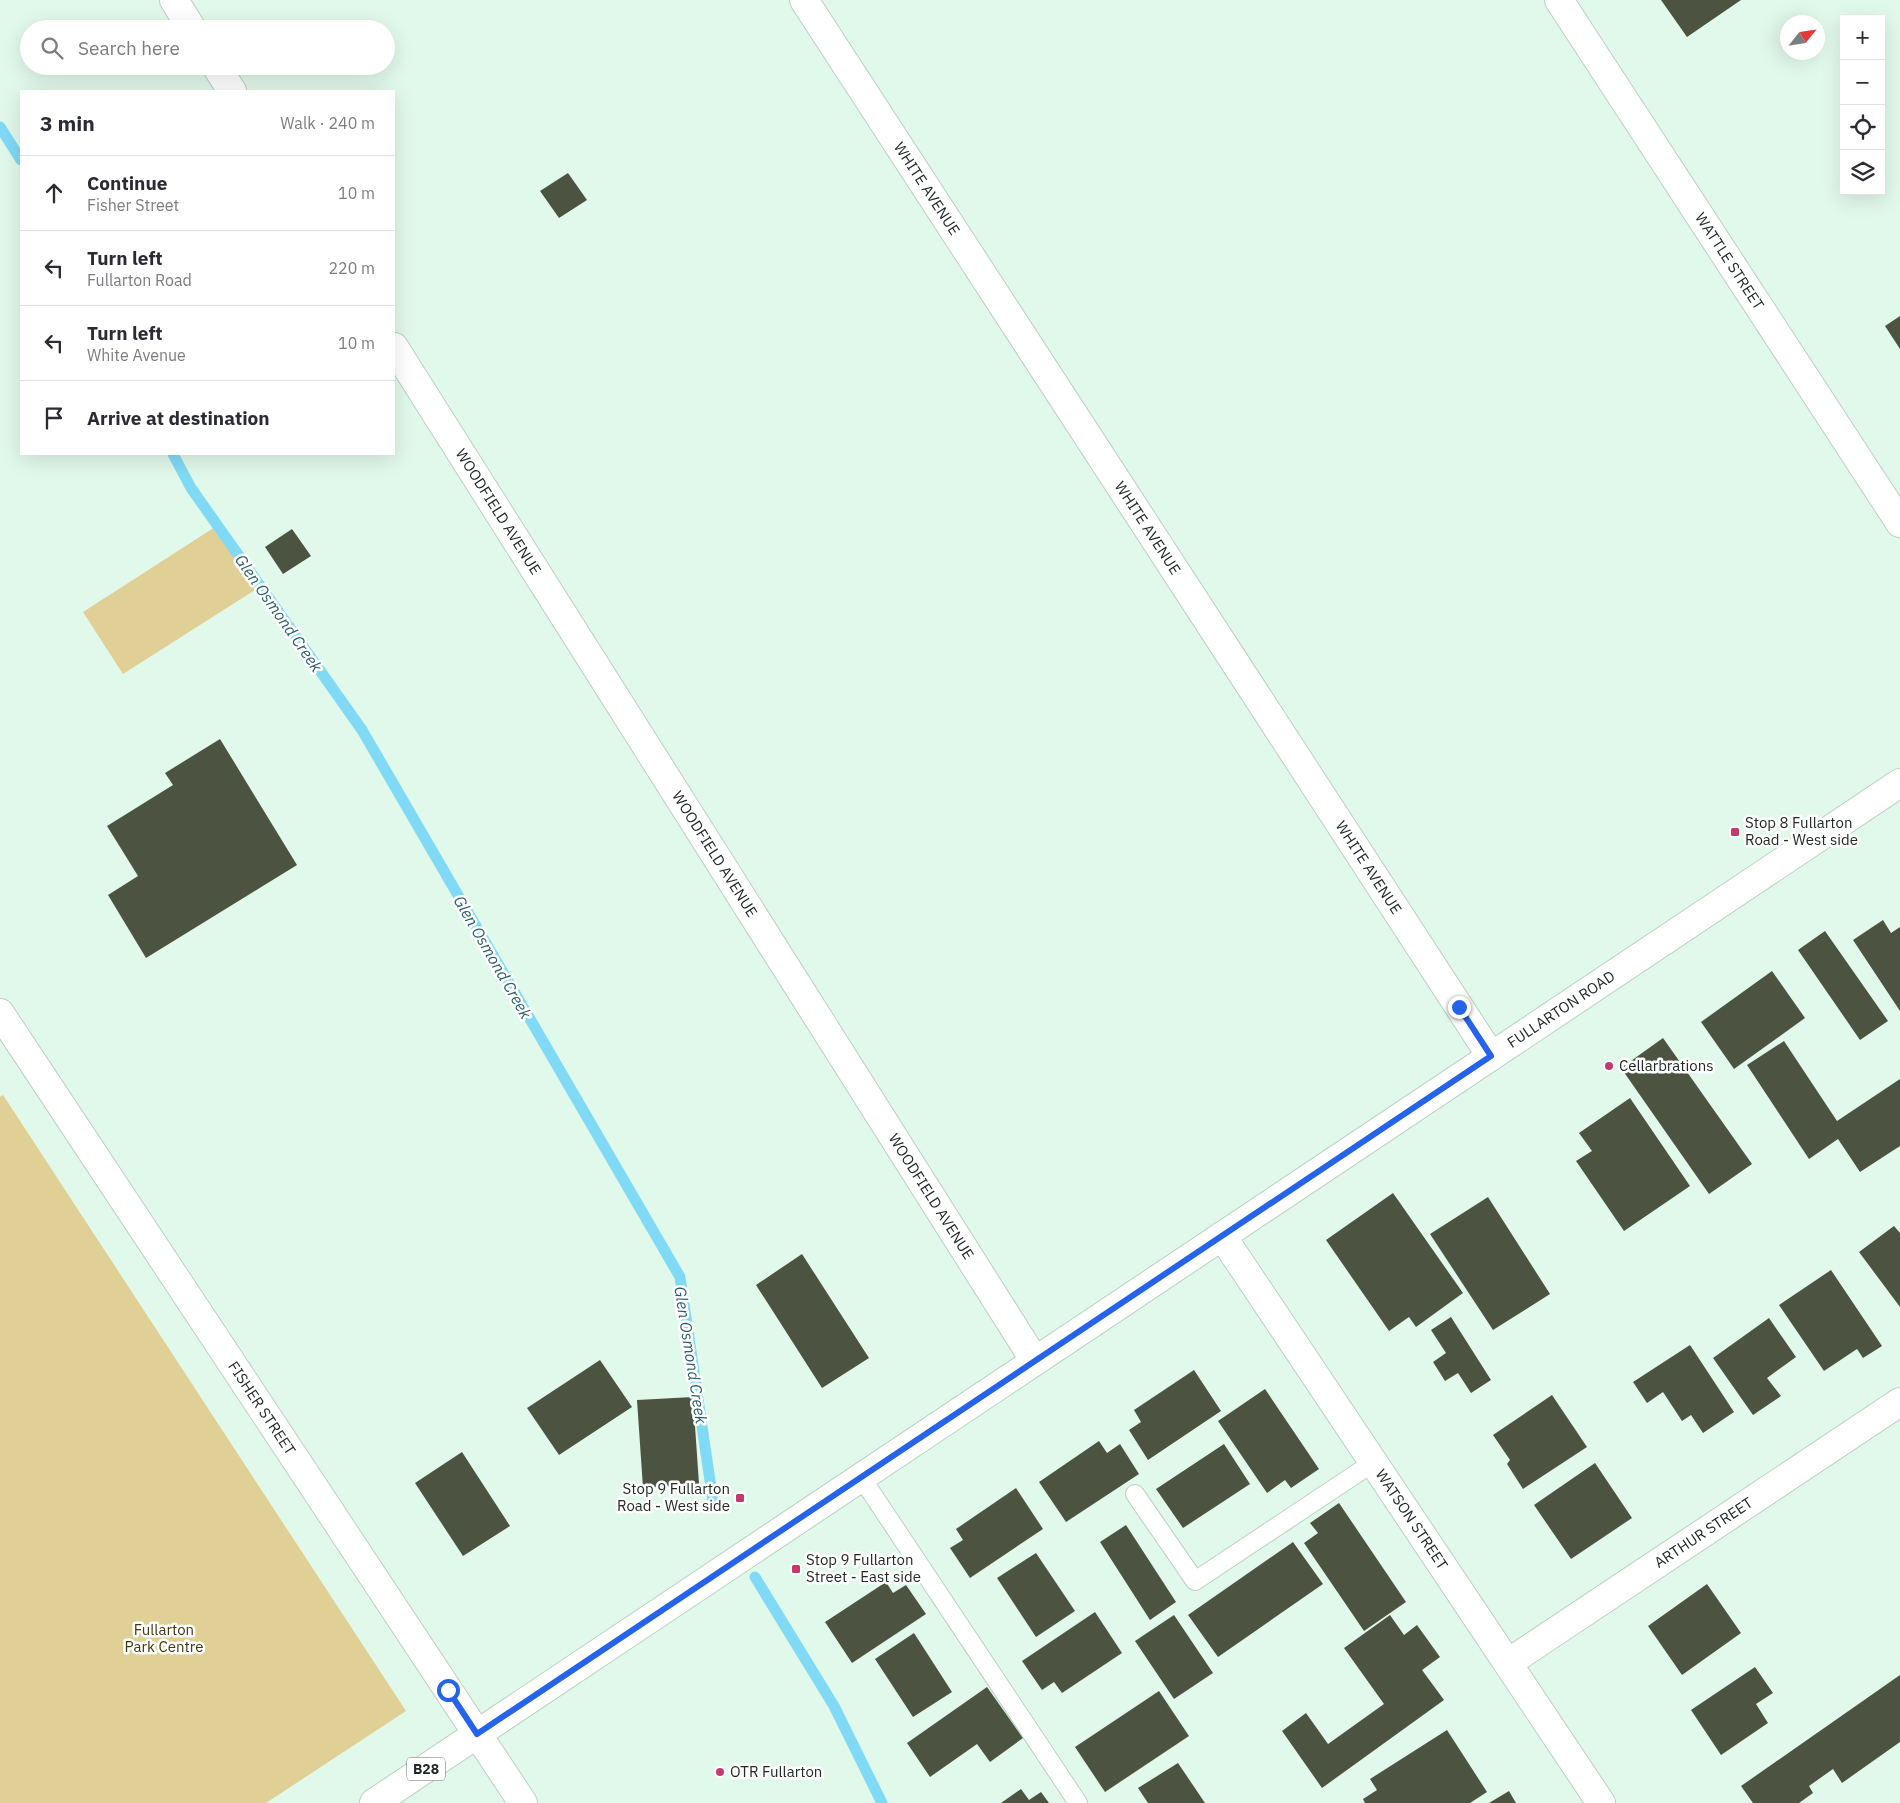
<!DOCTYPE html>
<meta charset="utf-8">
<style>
body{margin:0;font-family:"IBM Plex Sans",sans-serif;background:#f2f2f3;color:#2b2b33}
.controls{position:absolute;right:15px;top:15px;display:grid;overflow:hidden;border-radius:0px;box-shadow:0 5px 20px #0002}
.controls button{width:45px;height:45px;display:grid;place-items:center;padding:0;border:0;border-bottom:1px solid #e1e1e2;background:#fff;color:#2b2b33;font:25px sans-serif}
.compass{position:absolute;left:1780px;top:15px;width:45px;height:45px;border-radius:50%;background:#fff;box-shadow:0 5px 20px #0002;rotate:60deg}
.stop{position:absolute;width:15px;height:15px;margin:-11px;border:4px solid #2563eb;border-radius:50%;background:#fff}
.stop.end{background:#2563eb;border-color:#fff;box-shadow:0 1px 5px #0008}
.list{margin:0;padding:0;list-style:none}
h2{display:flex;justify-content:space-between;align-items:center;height:65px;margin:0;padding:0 20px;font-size:21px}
h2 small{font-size:16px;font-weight:400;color:#7c7c81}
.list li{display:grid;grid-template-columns:32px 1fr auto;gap:15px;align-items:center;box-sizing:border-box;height:75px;padding:0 20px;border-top:1px solid #e1e1e2}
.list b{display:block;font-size:19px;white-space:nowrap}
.list p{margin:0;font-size:16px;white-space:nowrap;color:#7c7c81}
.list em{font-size:16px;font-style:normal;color:#7c7c81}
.icon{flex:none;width:28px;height:28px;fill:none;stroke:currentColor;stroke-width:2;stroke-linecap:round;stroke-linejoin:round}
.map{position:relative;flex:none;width:1900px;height:1803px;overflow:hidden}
.search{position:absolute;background:#fff;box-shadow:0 5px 20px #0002;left:20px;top:20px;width:375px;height:55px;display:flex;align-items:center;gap:12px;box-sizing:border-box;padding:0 18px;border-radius:28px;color:#7c7c81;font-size:19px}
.panel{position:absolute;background:#fff;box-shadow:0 5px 20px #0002;left:20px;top:90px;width:375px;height:365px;border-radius:0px}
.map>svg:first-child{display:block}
</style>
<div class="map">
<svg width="1900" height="1803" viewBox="0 0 1900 1803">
<rect width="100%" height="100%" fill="#e1f9ea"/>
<path fill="#e0d095" d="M215,527l40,63 -132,84 -40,-62z
M3,1095l403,616 -140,92h-266v-706z"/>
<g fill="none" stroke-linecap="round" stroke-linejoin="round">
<path stroke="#80daf6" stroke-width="11" d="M0,127l21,33
M173,454l18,34 171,242 318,547 33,224
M755,1577l79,129 48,97"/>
</g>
<path fill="#4c5441" d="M1661,0h80l-54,37z
M568,173l19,27 -28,18 -19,-27z
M1900,316v33l-15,-23z
M292,529l19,27 -28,18 -18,-27z
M220,739l77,126 -151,93 -38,-63 30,-19 -31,-50 66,-41 -8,-12z
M1883,920l8,13 9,-6v84l-47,-71z
M1825,931l63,90 -28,19 -62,-90z
M1772,971l33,47 -71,51 -33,-47z
M1663,1038l89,126 -43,30 -88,-126z
M1784,1041l53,80 63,-42v67l-40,26 -22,-33 -29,20 -62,-94z
M1630,1098l60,88 -66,45 -48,-70 16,-10 -13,-18z
M1393,1193l70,100 -47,34 -7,-10 -20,14 -63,-91z
M1488,1197l62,97 -57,36 -63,-96z
M1894,1226l6,7v74l-41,-55z
M802,1254l67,104 -47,30 -66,-103z
M1831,1270l51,76 -19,12 -6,-9 -33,22 -45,-66z
M1451,1317l40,63 -20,13 -13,-20 -13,8 -12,-19 13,-9 -15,-23z
M1769,1318l27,39 -29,21 14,18 -28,19 -40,-57z
M1690,1345l44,67 -31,21 -12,-18 -9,6 -19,-29 -16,11 -14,-21z
M600,1360l32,47 -73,48 -32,-47z
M1194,1370l27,41 -73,49 -19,-30 12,-8 -7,-12z
M1265,1389l54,80 -28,19 -6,-8 -18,13 -49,-72z
M1552,1395l35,52 -64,42 -16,-25 3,-4 -17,-25z
M693,1397l6,87 -56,4 -6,-88z
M1099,1441l8,12 13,-9 19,30 -73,48 -27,-40z
M1224,1444l26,40 -67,44 -27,-39z
M462,1452l48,74 -47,30 -48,-73z
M1595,1463l37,55 -61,41 -37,-54z
M1016,1488l27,41 -73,49 -20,-30 13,-8 -7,-11z
M1339,1503l67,99 -42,29 -60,-88 14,-10 -8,-10z
M1126,1525l50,77 -26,18 -50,-78z
M1293,1542l30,42 -105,73 -30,-42z
M1036,1553l39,58 -39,26 -39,-59z
M886,1582l7,11 13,-8 20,29 -74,49 -27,-41z
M1707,1584l34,49 -59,42 -34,-49z
M1095,1612l27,41 -60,40 -8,-11 -12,8 -20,-29z
M1174,1615l39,58 -39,26 -39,-58z
M1390,1615l14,20 13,-10 23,32 -18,13 22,30 -122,88 -40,-57 24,-18 22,31 56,-40 -40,-56z
M914,1633l38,59 -39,25 -38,-58z
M1755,1667l18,26 -17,11 12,19 -47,32 -30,-45z
M1900,1675v67l-58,41 -9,-14 -24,17 4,7 -14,10h-46l-12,-17z
M987,1687l36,51 -33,24 -13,-18 -47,33 -23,-34z
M1159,1691l30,45 -84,56 -30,-45z
M1447,1730l40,62 -17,11h-105l-2,-4 14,-9 -7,-11z
M1178,1763l27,40h-57l-10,-15z
M1021,1789l8,11 12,-8 8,11h-48z
M1509,1791l7,12h-27z"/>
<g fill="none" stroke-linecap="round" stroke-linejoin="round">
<defs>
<path id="lane" d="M861,1477l217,326
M1135,1494l60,87 179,-119"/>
<g id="street">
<path d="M174,0l18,29"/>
<path id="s1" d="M804,0l687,1056"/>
<path d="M216,66l16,25"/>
<path id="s2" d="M394,347l641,1014"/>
<path id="s3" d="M1222,1236l379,567"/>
<path id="s4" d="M1508,1663l392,-261"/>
</g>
<g id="secondary">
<path id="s5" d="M1559,0l341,523"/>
<path id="s6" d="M0,1013l523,790"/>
</g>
<g id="primary">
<path id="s7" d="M374,1803l1526,-1020"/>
</g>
</defs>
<use href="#lane" stroke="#bad1c2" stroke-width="20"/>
<use href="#street" stroke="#bad1c2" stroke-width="30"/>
<use href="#secondary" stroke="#bad1c2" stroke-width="30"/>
<use href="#primary" stroke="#bad1c2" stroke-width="30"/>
<use href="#lane" stroke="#fff" stroke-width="18"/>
<use href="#street" stroke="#fff" stroke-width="28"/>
<use href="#secondary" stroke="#fff" stroke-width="28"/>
<use href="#primary" stroke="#fff" stroke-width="28"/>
</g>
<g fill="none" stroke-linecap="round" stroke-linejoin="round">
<path stroke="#2563eb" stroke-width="6" d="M448,1690l29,44 1014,-678 -32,-49"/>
</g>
<g fill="#c5396f" stroke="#fff" stroke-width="2">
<rect x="1730" y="827" width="10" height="10" rx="2.5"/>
<circle cx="1609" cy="1066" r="5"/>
<rect x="735" y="1493" width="10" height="10" rx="2.5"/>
<rect x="791" y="1564" width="10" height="10" rx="2.5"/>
<circle cx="720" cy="1772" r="5"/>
</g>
<g text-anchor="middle" stroke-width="5" stroke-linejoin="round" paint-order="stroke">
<rect fill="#fff" stroke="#646a66" stroke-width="1" x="407" y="1757.5" width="38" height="23" rx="4"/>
<g font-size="14" font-weight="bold" fill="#212a25">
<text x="426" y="1774">B28</text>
</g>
<g font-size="15" fill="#212a25" stroke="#fff">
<text dy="5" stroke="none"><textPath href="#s1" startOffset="225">WHITE AVENUE</textPath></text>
<text dy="5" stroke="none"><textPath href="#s5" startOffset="312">WATTLE STREET</textPath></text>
<text dy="5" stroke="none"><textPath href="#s2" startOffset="195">WOODFIELD AVENUE</textPath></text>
<text dy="5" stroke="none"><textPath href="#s1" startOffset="630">WHITE AVENUE</textPath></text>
<text dy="5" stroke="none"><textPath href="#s2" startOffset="600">WOODFIELD AVENUE</textPath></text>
<text dy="5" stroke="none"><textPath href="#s1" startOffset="1035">WHITE AVENUE</textPath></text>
<text dy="5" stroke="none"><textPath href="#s7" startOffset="1428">FULLARTON ROAD</textPath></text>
<text dy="5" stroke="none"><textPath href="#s2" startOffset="1005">WOODFIELD AVENUE</textPath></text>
<text dy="5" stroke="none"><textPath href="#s6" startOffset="474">FISHER STREET</textPath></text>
<text dy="5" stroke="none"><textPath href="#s3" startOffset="341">WATSON STREET</textPath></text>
<text dy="5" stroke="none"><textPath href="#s4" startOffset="235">ARTHUR STREET</textPath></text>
</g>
<g font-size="15" fill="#212a25" stroke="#fff" text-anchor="start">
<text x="1745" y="828">Stop 8 Fullarton<tspan x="1745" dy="17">Road - West side</tspan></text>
<text x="1619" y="1071">Cellarbrations</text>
<text x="730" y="1494" text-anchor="end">Stop 9 Fullarton<tspan x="730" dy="17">Road - West side</tspan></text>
<text x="806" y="1565">Stop 9 Fullarton<tspan x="806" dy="17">Street - East side</tspan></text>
<text x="730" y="1777">OTR Fullarton</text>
</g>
<g font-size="15" fill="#42380e" stroke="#fff">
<text x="164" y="1635">Fullarton<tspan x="164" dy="17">Park Centre</tspan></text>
</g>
<g font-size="16" font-style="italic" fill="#2a5c6c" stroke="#fff">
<text transform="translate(279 613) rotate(55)" y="6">Glen Osmond Creek</text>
<text transform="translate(493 957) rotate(60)" y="6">Glen Osmond Creek</text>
<text transform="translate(691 1355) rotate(81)" y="6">Glen Osmond Creek</text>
</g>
</g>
</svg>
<div class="controls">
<button>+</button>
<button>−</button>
<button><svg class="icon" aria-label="locate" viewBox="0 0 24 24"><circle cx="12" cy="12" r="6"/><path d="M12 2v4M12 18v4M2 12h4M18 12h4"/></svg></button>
<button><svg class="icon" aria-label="layers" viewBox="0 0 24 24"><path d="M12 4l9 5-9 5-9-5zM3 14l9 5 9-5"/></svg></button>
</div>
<svg class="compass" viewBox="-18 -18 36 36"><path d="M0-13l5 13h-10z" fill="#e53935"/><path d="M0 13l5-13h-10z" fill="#7c7c81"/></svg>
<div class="stop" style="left:448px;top:1690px"></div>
<div class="stop end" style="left:1459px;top:1007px"></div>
<div class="search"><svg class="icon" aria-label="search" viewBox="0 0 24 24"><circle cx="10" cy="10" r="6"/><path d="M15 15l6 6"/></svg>Search here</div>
<section class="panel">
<h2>3 min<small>Walk · 240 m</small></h2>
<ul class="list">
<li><svg class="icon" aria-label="ahead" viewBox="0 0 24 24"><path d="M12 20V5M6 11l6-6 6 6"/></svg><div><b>Continue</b><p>Fisher Street</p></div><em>10 m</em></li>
<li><svg class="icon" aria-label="left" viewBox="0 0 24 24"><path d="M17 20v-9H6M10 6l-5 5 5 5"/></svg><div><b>Turn left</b><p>Fullarton Road</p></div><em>220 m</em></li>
<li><svg class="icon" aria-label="left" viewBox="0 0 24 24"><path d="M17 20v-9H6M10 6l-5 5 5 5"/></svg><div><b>Turn left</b><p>White Avenue</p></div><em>10 m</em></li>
<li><svg class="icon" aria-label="arrive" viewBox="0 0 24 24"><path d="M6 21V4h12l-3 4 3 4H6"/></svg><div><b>Arrive at destination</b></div></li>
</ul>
</section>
</div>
